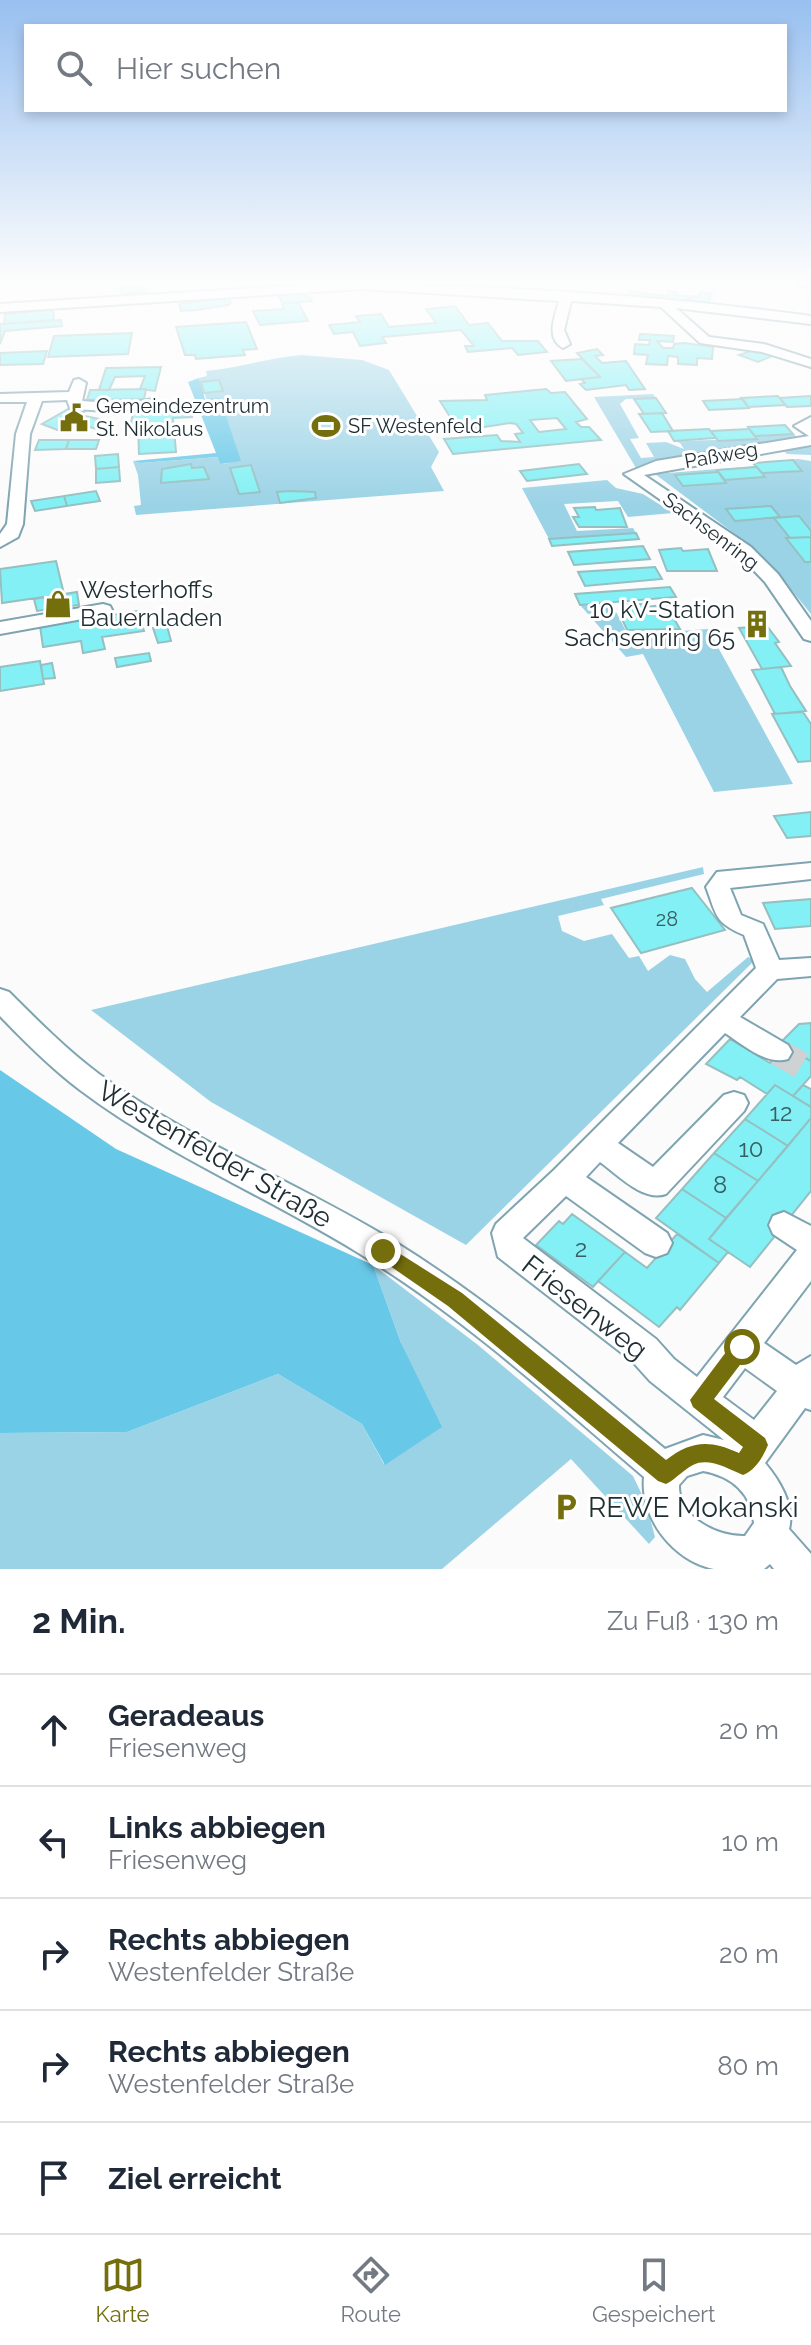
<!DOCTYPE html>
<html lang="de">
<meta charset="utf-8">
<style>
body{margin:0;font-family:Raleway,sans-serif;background:#f6f6f7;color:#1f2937}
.stop{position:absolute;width:24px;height:24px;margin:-18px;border:6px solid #746e0c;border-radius:50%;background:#fff}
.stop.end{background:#746e0c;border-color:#fff;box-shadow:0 2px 8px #0008}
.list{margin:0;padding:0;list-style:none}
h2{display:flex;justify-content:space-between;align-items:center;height:104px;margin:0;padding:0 32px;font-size:34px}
h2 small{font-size:26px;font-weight:400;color:#747a83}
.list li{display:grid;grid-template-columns:52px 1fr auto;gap:24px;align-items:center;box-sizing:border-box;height:112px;padding:0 32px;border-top:2px solid #e0e1e3}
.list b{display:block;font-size:30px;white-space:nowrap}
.list p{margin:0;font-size:26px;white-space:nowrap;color:#747a83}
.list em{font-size:26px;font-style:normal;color:#747a83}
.icon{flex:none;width:44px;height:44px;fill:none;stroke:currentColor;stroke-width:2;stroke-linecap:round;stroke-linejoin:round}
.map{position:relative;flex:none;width:811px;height:1569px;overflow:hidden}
.search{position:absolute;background:#fff;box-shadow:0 4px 12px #0003;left:24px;right:24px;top:24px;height:88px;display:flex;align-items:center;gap:20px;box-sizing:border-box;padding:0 28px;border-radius:0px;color:#747a83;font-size:30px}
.sheet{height:664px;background:#fff}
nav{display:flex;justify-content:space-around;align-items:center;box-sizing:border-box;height:112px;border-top:2px solid #e0e1e3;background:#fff;font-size:22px;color:#747a83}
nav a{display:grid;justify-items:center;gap:4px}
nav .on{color:#746e0c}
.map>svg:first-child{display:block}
</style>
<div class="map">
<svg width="811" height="1569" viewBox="0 0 811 1569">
<rect width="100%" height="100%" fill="#fbfbfb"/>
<path fill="#9bd3e6" d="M301,355l61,5 27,10 50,82 -8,15 13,24 -308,24 -2,-9 7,-1 -3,-30 -5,-14 7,2 79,-6 1,7 9,-1 -30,-85 8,-2 -1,-5c32,-3 62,-13 95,-16z
M653,394l3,4 -30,1 -6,5 19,34 -9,1 11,19 13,-1 -8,-14 20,-1 18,7 -4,-6 -6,-2 82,-2 -1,-3 38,-2 18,13v8l-24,-1 -3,-3 -38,3 3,2 -100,14 -3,-3 -10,1 -42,-71z
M798,459l13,2v153l-41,-50 -23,-21 -92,-69 100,-8 -2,-3z
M607,480l9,8 27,6 38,24 -8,-5 -45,4 -10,-16 -54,3 13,27 56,-3 3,5 -87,6 -27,-51z
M611,602l17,33 80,-6 85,155 -79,8 -71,-138 -17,3 -46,-52z
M703,867l1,7 -103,25 3,6 -46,11 4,15 22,10 28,-7 17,24 10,-2 9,15 22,-16 15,4 10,20 12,13 41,-35 7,3 -289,285 -255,-143 -120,-92z
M373,1265l105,80 155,131 13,27 9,34 -6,7 -78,-85 -129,110h-442v-136l127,-1 151,-58 84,50 22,40 17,-121z"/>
<path fill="#67c8e7" d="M199,378l6,21 15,-1 21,63 -21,3 -2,-7 -78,6 -7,-2 83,-8 -28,-71z
M0,1070l116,79 257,116 28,78 41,84 -57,38 -23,-41 -84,-50 -151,58 -127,1z"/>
<path fill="#82f0f4" stroke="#95bfc1" stroke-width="2" fill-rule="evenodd" d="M146,286l2,6 -26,2 -2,-7z
M306,291l6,10 -30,2 -5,-10z
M629,291l38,5 2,-5 8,1 -1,3 13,1 -2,6 -59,-5z
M700,292l12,1 -3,10 -20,-1 2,-6 7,1z
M229,298l2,5 -3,2 -31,5 -16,1 -2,-7z
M298,302l10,19 -48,4 -7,-14 31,-2 -2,-6z
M455,306l14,19 19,-2 14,18h36l9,11 -29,3 -6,-7 -44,4 -3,-6h9l-13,-16 -79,7 4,6 -26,3 -7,-14 -19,2 -5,-9 31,-3 -4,-6 25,-2 8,13 47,-4 -10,-14z
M53,310l1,10 -50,4 1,-10z
M61,320l1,6 -57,5 -5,13v-20z
M246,322l11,27 -14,1 2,5 -49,4 -1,-4h-10l-9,-28z
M132,333l-4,21 -80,3 6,-21z
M640,334l34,2 -1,6 -16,-1 6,7h10l1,-4 11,-1 28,4 -1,12 -15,-1v7l-19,-1v-7l-10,-1 -1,9 -21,-1 2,-9 -14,-1 1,-10 14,1 1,-5h-11z
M597,349l6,6 -8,1 7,7 24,-2 19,28 -16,1 -3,-5 -40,5 -6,-6 5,-1 -4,-4 19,-2 -23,-24z
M754,350l18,6 -14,6 -19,-7z
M47,351l-4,13 -43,1v-12z
M582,359l18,18 -34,4 -15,-20z
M161,367l-6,24 -15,-2 5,-13 -30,1 -6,13h-10l7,-22z
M219,380l4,11 -19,2 -3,-11z
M146,389l-2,10 -57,1 3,-10z
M546,389l5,4 14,-1 22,27 -11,3 5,5h8l12,13 -148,14 -9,-15 53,-4 4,6 19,1 -5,-8 8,-1 -7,-9 -6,-1 -51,8 -19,-30 47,-1 -2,-5zM557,418l9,11 -27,3 -9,-12z
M778,396l7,9 -37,2 -7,-9z
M811,396v10l-24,1 -7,-9z
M656,398l10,15 -22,1 -10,-15z
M743,399l6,9 -40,2 -6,-9z
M68,409l16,3 -4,3 29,6 -12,8 -16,-4 -9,6h-12l-18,-7z
M191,409l1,8 -19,1 3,34 -37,2 -1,-28h-8l4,-16z
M662,413l11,18 -22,1 -12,-18z
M785,425l8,9 -38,2 -7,-9z
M709,429l7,9 -42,3 -6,-10z
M749,429l8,10 -39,2 -7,-10z
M39,440h30l-3,9 -31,1z
M69,440h30l-3,9h-30z
M118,454l1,13 -23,2 -1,-13z
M793,460l9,11 -40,2 -9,-10z
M191,464l1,4 12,-1 5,12 -48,4 1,-14z
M579,464l8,10 -60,7 -7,-10z
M251,465l9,27 -21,2 -9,-26z
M119,467l1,14 -24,2v-14z
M757,467l8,10 -40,3 -8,-10z
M718,472l8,11 -43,3 -8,-11z
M96,491l4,10 -33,5 -3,-10z
M289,491l26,1 1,6 -36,5 -3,-11z
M64,496l3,10 -32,5 -4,-10z
M771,506l9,11 -45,4 -9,-12z
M595,507l1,3 24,-2 7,19h-48l-6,-10h6l-5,-9z
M799,516l12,15v6l-21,1 -16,-20z
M636,533l3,6 -87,7 -3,-7z
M811,537v25h-6l-19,-24z
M643,546l7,13 -76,6 -6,-13z
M681,548l2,3 25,-2 9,22h-50l-8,-21z
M56,561l8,33 -62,9 -2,-34z
M655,567l7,12 -77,7 -7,-14z
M670,587l6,10 -96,8 -5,-11z
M77,592l2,13 -42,6 -3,-12z
M644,604l1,3 27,-3 7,13h-6l7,12 -53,1 -6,-13h6l-6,-12z
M137,611l7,20 -42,6 3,12 -22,4 -2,-12 -38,6 -3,-21z
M167,626l4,15 -13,2 -5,-15z
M767,626l12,16 -4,1 16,23 -29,3 -23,-41z
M149,653l2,8 -34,6 -2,-9z
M40,661l4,23 -44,7v-24z
M52,663l3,15 -12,1 -2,-14z
M781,667l9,19 16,25 -31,3 -23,-44z
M803,712l8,12v37l-13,1 -26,-48z
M811,812v24l-24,2 -13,-22z
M692,888l33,42 -84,23 -30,-45z
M811,899v27l-36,3 -12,-26z
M811,1023v38l-32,-17 20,-20z
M730,1039l40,24 14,-17 27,15v15l-18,20 -18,-11 -8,9 -27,-17 -3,3 -31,-16z
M775,1085l36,22v11l-23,28 -43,-27z
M803,1085l8,4v18l-18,-11z
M811,1118v73l-61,76 -41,-28z
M745,1119l43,27 -30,35 -44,-28z
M714,1153l44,28 -32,37 -44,-29z
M682,1189l44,29 -17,21 19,13 -9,11 -63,-45z
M572,1214l53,38 -32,35 -57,-42 23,-24 4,3z
M677,1234l42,29 -39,47 -3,-3 -18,20 -61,-46 27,-29 22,16z"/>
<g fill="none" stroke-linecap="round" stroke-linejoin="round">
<path stroke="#cfd2d3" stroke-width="27" stroke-dasharray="27 13" stroke-linecap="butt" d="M778,1052l33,19"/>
<defs>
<path id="minor" d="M320,284c164,0 329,10 491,32v8l-135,-16 33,29 55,7 47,15v8l-49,-15 -62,-9 -39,-36 -90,-6 -7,29 6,14 -7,4c-18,-10 -8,-31 -4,-47l-198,-12 -361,23v-8z
M79,379l7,4 -4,18 41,3 30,-5 7,4 -2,3 -35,6 -48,-3 -5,-1 -3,-8 -25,1 -12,33 -7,90 -5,13 -18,10v-13l7,-10 9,-90 11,-32h-27v-8l69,-2 5,-12z
M811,417v28l-167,30 107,72 27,27 33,47v20l-7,-2 -39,-57 -26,-27 -115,-81 32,-13 153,-25 -15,-10z
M103,604l7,2 2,4 -2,4 -110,20v-12z
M811,863v16l-81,9 11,27 22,9 16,36 32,-2v18l-34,3 -37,38 48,28 4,7 -4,7c-21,7 -46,-15 -63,-26l-107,110 35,24 71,-72 10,-3 10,3 4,8 -4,8 -78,83c-23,8 -48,-19 -66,-32l-14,15 81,56 5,10 -5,10 -11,4 -11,-4 -79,-57 -43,42 133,101 18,20 23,18 100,-127 -24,-16 -4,-9 4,-9 11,-4 27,14v55l-47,62 32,22 15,-9v54l-6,-2 -40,55c15,18 30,43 24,66l22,25v15h-37l-4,-5 -6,5c-16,0 -34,0 -50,0 -41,-8 -74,-51 -70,-92 -88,-75 -173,-153 -271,-215 -95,-61 -203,-104 -293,-172 -29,-22 -55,-48 -80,-74v-27l9,3c29,29 58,58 90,82 91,67 200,109 296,168 97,60 183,135 270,207l38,-14 21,5 -74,-59 -18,-20 -134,-104 -6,-24 4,-9 58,-54 202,-202 -12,-33c-30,-13 -27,-19 -38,-48l11,-15zM745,1368l32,23 -23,29 -31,-23zM703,1471c29,5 49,23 51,52l-9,13c-28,1 -67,-19 -66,-51l8,-9z"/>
</defs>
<use href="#minor" stroke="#7fa4b1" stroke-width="4"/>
<use href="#minor" fill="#fff" fill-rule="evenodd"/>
<defs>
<path id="rail" d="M799,284l12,2"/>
</defs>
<use href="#rail" stroke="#6b7478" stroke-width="6"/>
<use href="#rail" stroke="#fff" stroke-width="4" stroke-dasharray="11" stroke-linecap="butt"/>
</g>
<linearGradient id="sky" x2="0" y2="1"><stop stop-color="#98c0f0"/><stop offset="0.56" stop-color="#fdfdfd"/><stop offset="1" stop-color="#fdfdfd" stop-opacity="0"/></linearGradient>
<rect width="811" height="504" fill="url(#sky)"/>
<path fill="#746e0c" d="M383,1243l79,50 204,167c26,-20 44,-20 73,-7l4,-6 -50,-40 -3,-7 45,-60 7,-3 7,3 3,7 -3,6 -35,46 51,39 3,7c-5,12 -13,26 -25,30 -15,-6 -34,-18 -50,-10 -10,5 -17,14 -27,19l-8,-3 -210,-175 -71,-49 -3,-6 3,-5z"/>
<defs>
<symbol id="civic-bare" viewBox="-9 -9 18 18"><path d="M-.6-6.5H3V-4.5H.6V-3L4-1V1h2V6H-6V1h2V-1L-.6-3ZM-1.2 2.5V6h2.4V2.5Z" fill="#746e0c" stroke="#fff" stroke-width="2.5" paint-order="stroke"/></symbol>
<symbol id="stadium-bare" viewBox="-9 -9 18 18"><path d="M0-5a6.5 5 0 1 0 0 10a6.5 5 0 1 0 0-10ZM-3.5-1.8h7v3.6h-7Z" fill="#746e0c" stroke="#fff" stroke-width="2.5" paint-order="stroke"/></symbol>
<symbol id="shop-bare" viewBox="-9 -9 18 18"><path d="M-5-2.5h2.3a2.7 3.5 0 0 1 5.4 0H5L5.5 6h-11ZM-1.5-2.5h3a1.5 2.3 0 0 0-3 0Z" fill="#746e0c" stroke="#fff" stroke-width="2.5" paint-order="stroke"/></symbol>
<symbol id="building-bare" viewBox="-9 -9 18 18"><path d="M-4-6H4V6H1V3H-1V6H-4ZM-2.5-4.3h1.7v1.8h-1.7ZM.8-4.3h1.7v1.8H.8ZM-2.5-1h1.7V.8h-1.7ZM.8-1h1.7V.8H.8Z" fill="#746e0c" stroke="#fff" stroke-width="2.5" paint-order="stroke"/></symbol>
<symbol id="parking-bare" viewBox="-9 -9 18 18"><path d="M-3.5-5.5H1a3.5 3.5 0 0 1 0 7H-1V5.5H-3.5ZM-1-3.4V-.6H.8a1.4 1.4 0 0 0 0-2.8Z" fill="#746e0c" stroke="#fff" stroke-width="2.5" paint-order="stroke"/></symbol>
</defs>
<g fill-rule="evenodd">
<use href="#civic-bare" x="54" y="398" width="40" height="40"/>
<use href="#stadium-bare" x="306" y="406" width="40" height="40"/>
<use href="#shop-bare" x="38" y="584" width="40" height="40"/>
<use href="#building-bare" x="737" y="604" width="40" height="40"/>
<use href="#parking-bare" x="546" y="1487" width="40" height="40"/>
</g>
<g text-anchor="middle" stroke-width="6" stroke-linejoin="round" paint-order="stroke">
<g font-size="20" fill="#1f2e33" stroke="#fff" text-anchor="start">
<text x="96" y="413">Gemeindezentrum<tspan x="96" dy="23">St. Nikolaus</tspan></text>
<text x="348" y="433">SF Westenfeld</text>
</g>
<g font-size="20" fill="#1f2e33" stroke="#fff">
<text transform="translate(721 455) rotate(-10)" y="7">Paßweg</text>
<text transform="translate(711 531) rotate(37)" y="7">Sachsenring</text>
</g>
<g font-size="20" fill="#385e63">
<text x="667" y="926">28</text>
</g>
<g font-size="24" fill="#1f2e33" stroke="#fff" text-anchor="start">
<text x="80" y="598">Westerhoffs<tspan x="80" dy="28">Bauernladen</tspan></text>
<text x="735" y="618" text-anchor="end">10 kV-Station<tspan x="735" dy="28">Sachsenring 65</tspan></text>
</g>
<g font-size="24" fill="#385e63">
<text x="781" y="1121">12</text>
<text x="751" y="1157">10</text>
<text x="720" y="1193">8</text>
<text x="581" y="1257">2</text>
</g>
<g font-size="28" fill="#1f2e33" stroke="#fff">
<text transform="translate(215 1154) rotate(30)" y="10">Westenfelder Straße</text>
<text transform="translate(585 1307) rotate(38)" y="10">Friesenweg</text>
</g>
<g font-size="28" fill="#1f2e33" stroke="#fff" text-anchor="start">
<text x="588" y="1517">REWE Mokanski</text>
</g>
</g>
</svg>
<div class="stop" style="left:742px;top:1347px"></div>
<div class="stop end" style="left:383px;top:1251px"></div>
<div class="search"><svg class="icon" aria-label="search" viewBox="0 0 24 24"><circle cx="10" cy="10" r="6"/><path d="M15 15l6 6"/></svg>Hier suchen</div>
</div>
<section class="sheet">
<h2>2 Min.<small>Zu Fuß · 130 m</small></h2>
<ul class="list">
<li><svg class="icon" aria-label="ahead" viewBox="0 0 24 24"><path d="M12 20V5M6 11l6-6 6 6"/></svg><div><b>Geradeaus</b><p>Friesenweg</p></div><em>20 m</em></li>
<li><svg class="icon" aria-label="left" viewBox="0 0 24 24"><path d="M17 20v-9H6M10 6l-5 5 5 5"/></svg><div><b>Links abbiegen</b><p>Friesenweg</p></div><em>10 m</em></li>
<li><svg class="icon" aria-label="right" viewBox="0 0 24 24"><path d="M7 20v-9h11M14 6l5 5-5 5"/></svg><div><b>Rechts abbiegen</b><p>Westenfelder Straße</p></div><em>20 m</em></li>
<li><svg class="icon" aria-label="right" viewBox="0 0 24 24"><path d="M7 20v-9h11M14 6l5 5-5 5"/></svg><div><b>Rechts abbiegen</b><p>Westenfelder Straße</p></div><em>80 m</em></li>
<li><svg class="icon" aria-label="arrive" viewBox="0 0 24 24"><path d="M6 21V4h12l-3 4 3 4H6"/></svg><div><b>Ziel erreicht</b></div></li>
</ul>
</section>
<nav>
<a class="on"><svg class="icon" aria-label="map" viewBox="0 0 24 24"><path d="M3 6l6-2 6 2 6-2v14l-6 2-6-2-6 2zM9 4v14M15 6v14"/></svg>Karte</a>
<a><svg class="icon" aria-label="directions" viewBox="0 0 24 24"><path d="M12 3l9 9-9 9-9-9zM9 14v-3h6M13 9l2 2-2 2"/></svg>Route</a>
<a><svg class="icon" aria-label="saved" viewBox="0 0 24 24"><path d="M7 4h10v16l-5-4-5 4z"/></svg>Gespeichert</a>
</nav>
